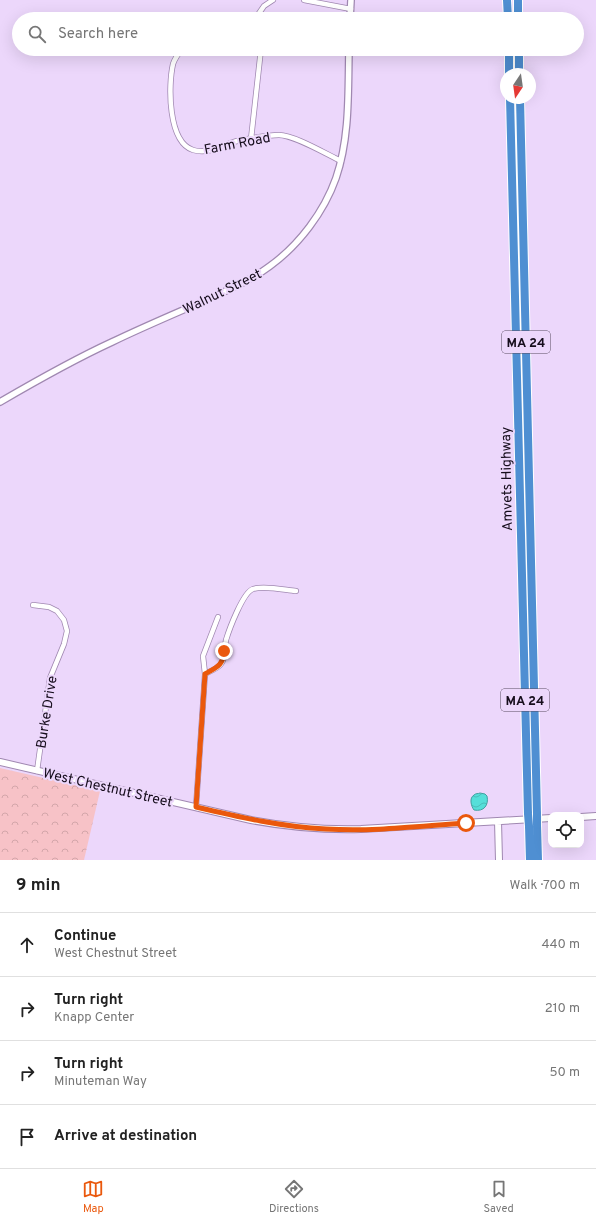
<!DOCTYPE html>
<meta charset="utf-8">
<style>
body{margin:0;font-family:Overpass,sans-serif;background:#f2f2f2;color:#222}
.controls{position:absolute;right:12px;bottom:12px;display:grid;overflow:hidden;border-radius:8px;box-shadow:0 4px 16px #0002}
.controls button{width:36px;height:36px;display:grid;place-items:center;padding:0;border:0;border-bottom:1px solid #e0e0e0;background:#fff;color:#222;font:20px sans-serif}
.compass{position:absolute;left:500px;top:68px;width:36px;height:36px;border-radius:50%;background:#fff;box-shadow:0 4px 16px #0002;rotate:193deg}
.stop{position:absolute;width:12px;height:12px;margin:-9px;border:3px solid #ea580c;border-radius:50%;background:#fff}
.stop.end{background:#ea580c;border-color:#fff;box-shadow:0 1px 4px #0008}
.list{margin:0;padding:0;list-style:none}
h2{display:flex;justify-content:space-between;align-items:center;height:52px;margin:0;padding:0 16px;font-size:17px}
h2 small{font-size:13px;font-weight:400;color:#767676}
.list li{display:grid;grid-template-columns:26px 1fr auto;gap:12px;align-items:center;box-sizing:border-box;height:64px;padding:0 16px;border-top:1px solid #e0e0e0}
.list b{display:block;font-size:15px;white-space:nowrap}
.list p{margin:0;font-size:13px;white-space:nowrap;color:#767676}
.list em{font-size:13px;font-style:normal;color:#767676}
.icon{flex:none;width:22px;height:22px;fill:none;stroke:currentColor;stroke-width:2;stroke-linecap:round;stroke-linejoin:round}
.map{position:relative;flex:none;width:596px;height:860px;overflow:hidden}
.search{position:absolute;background:#fff;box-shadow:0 4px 16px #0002;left:12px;right:12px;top:12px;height:44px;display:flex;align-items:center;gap:10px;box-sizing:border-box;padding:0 14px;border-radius:22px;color:#767676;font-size:15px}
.sheet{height:308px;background:#fff}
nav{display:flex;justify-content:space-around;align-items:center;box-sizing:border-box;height:56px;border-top:1px solid #e0e0e0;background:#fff;font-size:11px;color:#767676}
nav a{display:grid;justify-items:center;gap:2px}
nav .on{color:#ea580c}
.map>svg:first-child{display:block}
</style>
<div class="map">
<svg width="596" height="860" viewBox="0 0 596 860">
<defs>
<pattern id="park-crowns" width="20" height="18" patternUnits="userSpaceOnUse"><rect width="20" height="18" fill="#f7c2c7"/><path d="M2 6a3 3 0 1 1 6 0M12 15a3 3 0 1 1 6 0" fill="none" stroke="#d3a6aa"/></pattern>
<pattern id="water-waves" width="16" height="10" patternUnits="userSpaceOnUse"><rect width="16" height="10" fill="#55dfd9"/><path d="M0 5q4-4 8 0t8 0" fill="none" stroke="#49beba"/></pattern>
</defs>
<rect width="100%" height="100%" fill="#ecd7fb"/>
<path fill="url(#park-crowns)" d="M0,768l100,23 -16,69h-84z"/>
<path fill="url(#water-waves)" stroke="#42a0a0" d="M480,793l5,1 2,2c2,9 -3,16 -13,14 -3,-4 -5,-12 0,-15 2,-2 4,-1 6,-2z"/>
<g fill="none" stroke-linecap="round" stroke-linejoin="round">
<defs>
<path id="minor" d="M304,0l47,9
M219,19l2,-1 16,1
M255,19l9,-13 9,-6
M182,49c-4,5 -7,9 -9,15 -5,22 -5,78 20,86 16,5 29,-5 44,-9 10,-2 32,-6 42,-6 15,0 47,19 62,26
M251,139l10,-90
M33,605l16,2 8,4 7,9 3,11 -3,13 -14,34 -13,93
M205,674c5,-3 12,-5 16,-10 5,-6 3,-16 5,-24 3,-10 17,-48 27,-51 11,-4 32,1 43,2
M196,807l9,-133 -2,-18 15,-39"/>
<path id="tertiary" d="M350,19l1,-19
M0,402c36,-21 73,-42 112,-60 31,-15 62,-28 94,-42 22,-10 44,-19 64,-34 29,-21 54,-54 66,-88 14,-41 12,-86 13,-129"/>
<path id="secondary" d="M0,762l251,58c37,7 73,10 110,9l190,-11
M581,817l15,-1
M498,821l1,39"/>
<path id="motorway" d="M507,0l1,19
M518,0v19
M509,49v25
M519,49v25
M510,98l18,716
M520,98l17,716
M537,825l1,35
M529,826l1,34"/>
</defs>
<use href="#minor" stroke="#a088b1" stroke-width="6"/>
<use href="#tertiary" stroke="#a088b1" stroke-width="8"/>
<use href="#secondary" stroke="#a088b1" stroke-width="8"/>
<use href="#motorway" stroke="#fff" stroke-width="10"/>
<use href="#minor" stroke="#fff" stroke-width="4.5"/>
<use href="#tertiary" stroke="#fff" stroke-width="5.5"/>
<use href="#secondary" stroke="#fff" stroke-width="6"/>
<use href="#motorway" stroke="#4f8fd2" stroke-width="8"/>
<defs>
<path id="motorway-bridge" d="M528,814l1,12
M537,814v11"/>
</defs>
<use href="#motorway-bridge" stroke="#fff" stroke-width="10" stroke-linecap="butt"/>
<use href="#motorway-bridge" stroke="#4f8fd2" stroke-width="8"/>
</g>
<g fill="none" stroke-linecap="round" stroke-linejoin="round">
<path stroke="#ea580c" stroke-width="5" d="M224,651c-1,15 -7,16 -19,23l-9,133c43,10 86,20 130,22 47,3 94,-3 140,-6"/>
</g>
<g text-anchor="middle" stroke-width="4" stroke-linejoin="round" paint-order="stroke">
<g fill="#ecd7fb" stroke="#564a5f" stroke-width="1">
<rect x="502" y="331" width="48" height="22" rx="3"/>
<rect x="501" y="689" width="48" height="22" rx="3"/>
</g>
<g font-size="13" font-weight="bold" fill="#160d1c">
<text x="526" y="347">MA 24</text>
<text x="525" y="705">MA 24</text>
</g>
<g font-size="14" fill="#160d1c" stroke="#ecd7fb">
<text transform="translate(237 143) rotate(-11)" y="5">Farm Road</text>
<text transform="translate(222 291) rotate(-26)" y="5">Walnut Street</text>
<text transform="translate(506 479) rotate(-91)" y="5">Amvets Highway</text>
<text transform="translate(46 712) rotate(-81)" y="5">Burke Drive</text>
<text transform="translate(108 787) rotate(13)" y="5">West Chestnut Street</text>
</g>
</g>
</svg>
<div class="controls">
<button><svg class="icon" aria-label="locate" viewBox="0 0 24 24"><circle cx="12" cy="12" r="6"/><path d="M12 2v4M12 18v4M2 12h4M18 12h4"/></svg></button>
</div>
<svg class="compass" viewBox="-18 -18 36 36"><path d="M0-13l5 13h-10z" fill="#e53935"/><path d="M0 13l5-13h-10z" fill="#767676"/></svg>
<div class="stop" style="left:466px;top:823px"></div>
<div class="stop end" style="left:224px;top:651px"></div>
<div class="search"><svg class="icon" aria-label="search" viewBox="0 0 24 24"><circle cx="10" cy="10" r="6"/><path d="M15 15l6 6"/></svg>Search here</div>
</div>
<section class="sheet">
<h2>9 min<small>Walk · 700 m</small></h2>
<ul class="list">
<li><svg class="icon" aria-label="ahead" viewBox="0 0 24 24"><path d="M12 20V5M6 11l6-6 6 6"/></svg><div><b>Continue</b><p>West Chestnut Street</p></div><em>440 m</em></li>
<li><svg class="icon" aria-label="right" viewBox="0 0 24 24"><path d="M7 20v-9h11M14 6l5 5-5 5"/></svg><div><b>Turn right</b><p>Knapp Center</p></div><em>210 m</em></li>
<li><svg class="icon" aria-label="right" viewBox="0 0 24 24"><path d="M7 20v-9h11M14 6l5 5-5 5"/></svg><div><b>Turn right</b><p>Minuteman Way</p></div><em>50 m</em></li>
<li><svg class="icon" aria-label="arrive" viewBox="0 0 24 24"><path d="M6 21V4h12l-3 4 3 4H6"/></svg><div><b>Arrive at destination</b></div></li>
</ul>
</section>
<nav>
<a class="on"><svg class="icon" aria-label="map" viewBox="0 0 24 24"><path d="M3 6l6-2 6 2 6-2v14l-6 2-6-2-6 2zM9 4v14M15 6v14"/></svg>Map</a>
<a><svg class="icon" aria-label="directions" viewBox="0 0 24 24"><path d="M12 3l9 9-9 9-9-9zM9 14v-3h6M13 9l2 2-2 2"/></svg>Directions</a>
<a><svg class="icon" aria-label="saved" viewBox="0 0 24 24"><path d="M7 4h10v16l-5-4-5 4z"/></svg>Saved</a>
</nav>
